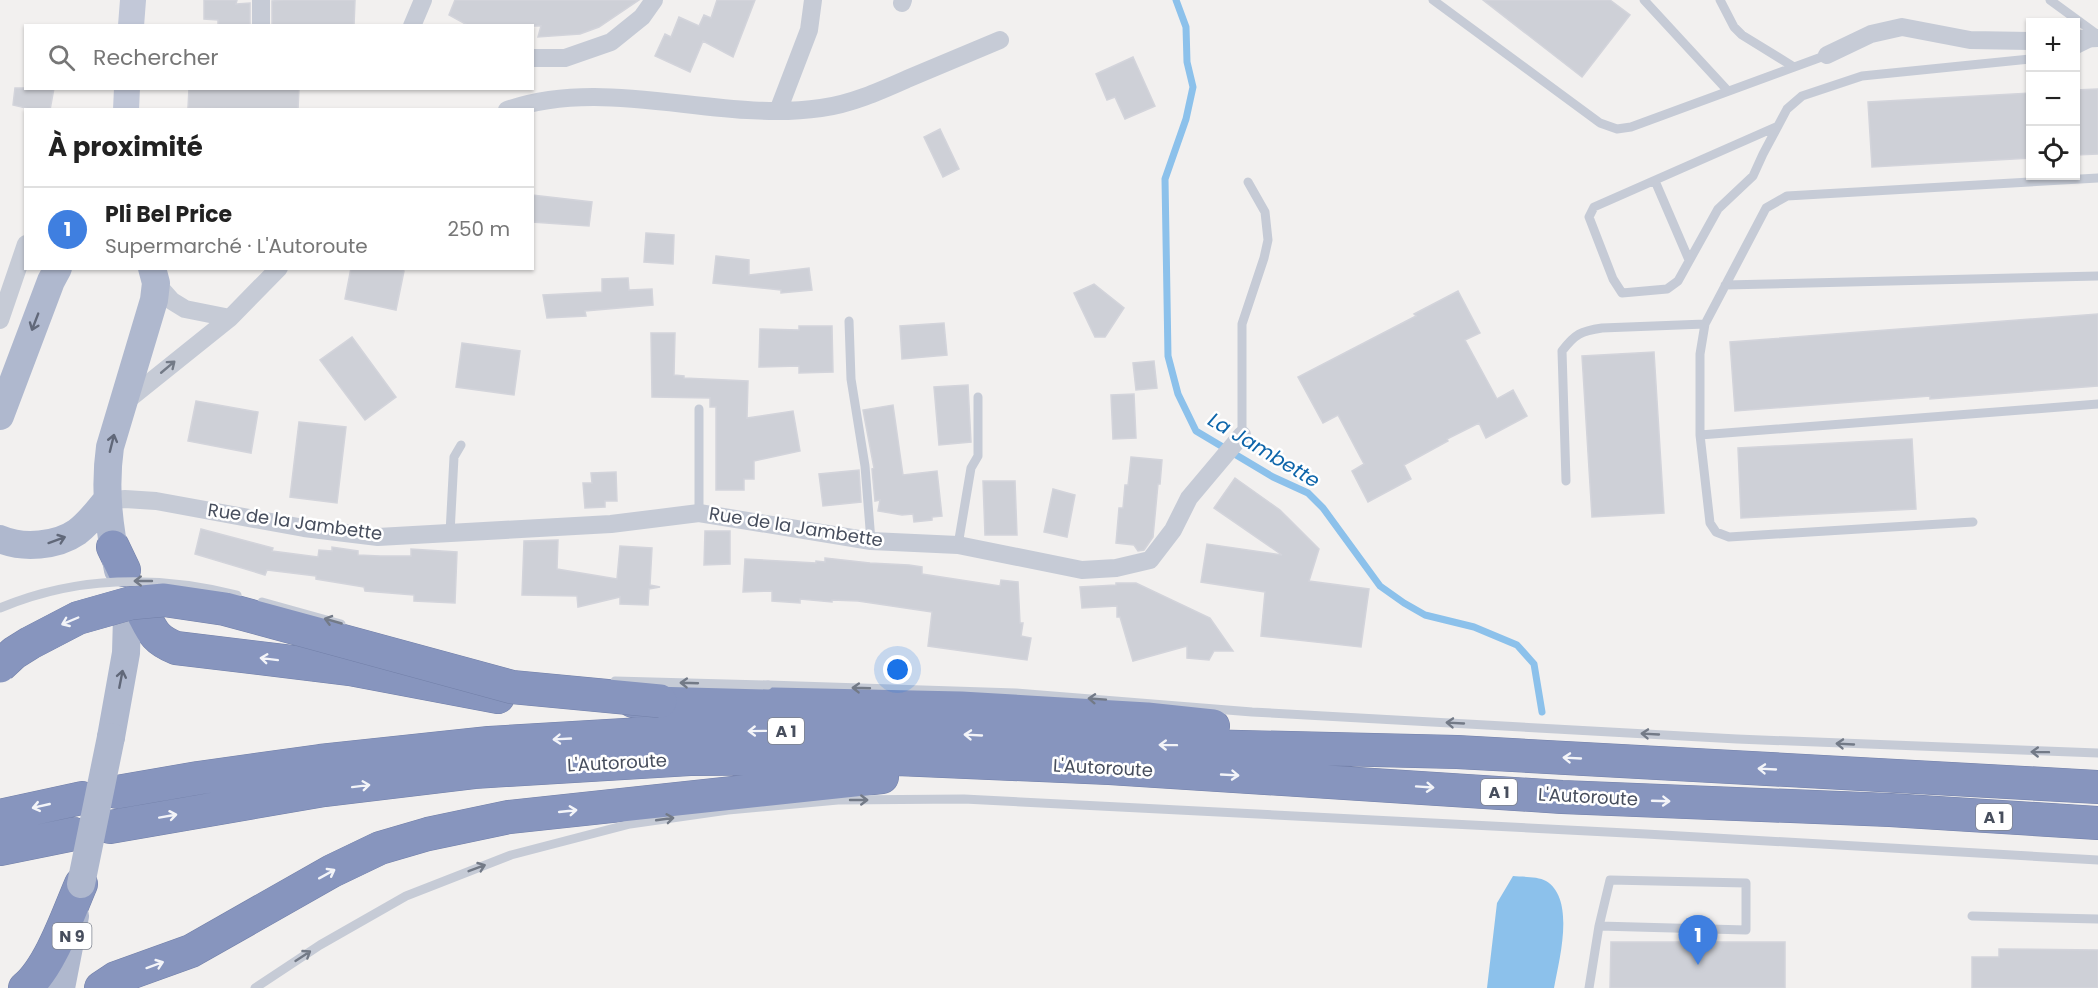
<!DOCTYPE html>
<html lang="fr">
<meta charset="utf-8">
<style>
body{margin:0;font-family:Poppins,sans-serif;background:#f2f2f2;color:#222}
.controls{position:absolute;right:18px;top:18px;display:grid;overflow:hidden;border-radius:0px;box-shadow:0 2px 4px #0004}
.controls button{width:54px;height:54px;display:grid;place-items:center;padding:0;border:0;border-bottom:2px solid #e0e0e0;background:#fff;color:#222;font:30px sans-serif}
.you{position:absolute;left:898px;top:670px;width:21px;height:21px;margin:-15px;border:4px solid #fff;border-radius:50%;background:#1a73e8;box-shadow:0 0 0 9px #1a73e833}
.badge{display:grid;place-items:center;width:39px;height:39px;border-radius:50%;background:#ea580c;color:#fff;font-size:20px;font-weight:700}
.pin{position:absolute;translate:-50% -50px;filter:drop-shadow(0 2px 3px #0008)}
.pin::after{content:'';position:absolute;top:32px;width:21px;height:18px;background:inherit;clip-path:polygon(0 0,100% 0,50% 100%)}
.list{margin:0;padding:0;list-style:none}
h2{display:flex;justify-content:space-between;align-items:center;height:78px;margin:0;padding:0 24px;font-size:26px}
h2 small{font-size:20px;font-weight:400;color:#767676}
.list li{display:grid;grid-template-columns:39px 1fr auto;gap:18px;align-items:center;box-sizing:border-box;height:84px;padding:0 24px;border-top:2px solid #e0e0e0}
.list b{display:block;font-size:22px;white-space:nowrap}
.list p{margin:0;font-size:20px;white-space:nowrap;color:#767676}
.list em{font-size:20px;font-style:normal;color:#767676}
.icon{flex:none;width:33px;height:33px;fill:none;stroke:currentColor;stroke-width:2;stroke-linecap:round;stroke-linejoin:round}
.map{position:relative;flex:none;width:2098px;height:988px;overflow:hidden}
.search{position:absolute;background:#fff;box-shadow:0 2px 4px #0004;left:24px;top:24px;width:510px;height:66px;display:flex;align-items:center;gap:15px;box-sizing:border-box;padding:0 21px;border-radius:0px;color:#767676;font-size:22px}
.panel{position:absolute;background:#fff;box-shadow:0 2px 4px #0004;left:24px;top:108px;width:510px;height:162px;border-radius:0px}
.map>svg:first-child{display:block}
</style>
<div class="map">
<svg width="2098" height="988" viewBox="0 0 2098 988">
<rect width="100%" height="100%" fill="#f2f0ef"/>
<path fill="#8cc1eb" d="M1513,876c9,1 25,0 33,5 30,18 13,79 8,107h-67l10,-85z"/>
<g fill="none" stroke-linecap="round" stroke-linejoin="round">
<path stroke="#8cc1eb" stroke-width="7" d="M1176,0l10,27 1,35 6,25 -7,32 -21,60 3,177 10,38 18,37 77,46 35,16 15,15 57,78 24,17 21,12 49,12 43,18 17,19 8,48"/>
</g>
<path fill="#ced0d7" stroke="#d3d4db" stroke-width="1.5" d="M204,0h33l-1,4 14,-1v23h-32v-6l-14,-1z
M283,0h72l-1,26h-82v-25z
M455,0h184l-40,27 -19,7 -42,3 3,-11h-72l-20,-11z
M717,0h38l-22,57 -30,-16 -13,31 -35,-16 10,-22 6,3 8,-20 20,9 5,-11 7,3z
M1483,0h127l20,15 -48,62z
M1133,57l22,49 -30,13 -10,-22 -8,3 -11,-26z
M15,88h39l-4,22h-16l-21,-5z
M189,88h110l-1,22 -110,-2z
M2098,89v65l-22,1v-65z
M2031,93v65l-159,9 -4,-65z
M940,129l19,40 -16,8 -19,-40z
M532,195l60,7 -3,24 -57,-4z
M646,233l28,2 -1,29 -29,-2z
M716,256l33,4v15l60,-7 3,22 -31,3v-3l-68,-7z
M351,268h42l11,3 -8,39 -51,-11z
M628,278l1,12 23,-1 1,16 -68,6 1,5 -39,2 -4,-23 59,-3v-13z
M1094,284l30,24 -19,29h-10l-21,-44z
M1458,291l22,42 -15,7 32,59 16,-9 14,26 -41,22 -7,-15 -32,16 1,2 -44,24 7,14 -43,23 -16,-31 12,-7 -26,-49 -15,8 -25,-46 118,-61 -2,-2z
M2098,314v72l-168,13v-3l-195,15 -5,-69z
M944,323l3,32 -45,4 -2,-33z
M799,326h33l1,46 -34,1v-7l-40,1 1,-38 39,1z
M651,333h24l-1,42 10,1v2l64,3 -1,37 46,-7 7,40 -46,10v18h-10v11h-28v-83h-6v-9l-58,-1z
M352,337l44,60 -31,23 -45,-60z
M462,343l58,8 -6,44 -58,-8z
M1654,352l10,161 -72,4 -10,-161z
M1154,361l3,27 -21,2 -3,-27z
M968,385l3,57 -32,3 -5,-58z
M1134,394l2,44 -23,1 -2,-44z
M196,401l62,11 -7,41 -63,-12z
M893,405l10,70 34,-4 5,45 -10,1v3l-18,2 -1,-8 -11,1 -24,-4 2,-11 -5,1 -3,-32 2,-1 -11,-58z
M299,422l47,5 -9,76 -47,-6z
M1912,439l4,70 -175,9 -3,-70z
M1131,457l31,3 -2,24h-2l-5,53 -9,13 -6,1 -4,-6 -18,-2 3,-35h4l2,-23h3z
M859,470l2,32 -38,4 -4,-32z
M616,472l1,29h-12v6l-20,1 -2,-25h9l-1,-10z
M1235,478l45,32 39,39 -10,32 60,8 -8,58 -100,-11 4,-44 -64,-10 6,-38 75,11 -68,-47z
M983,481h32l2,54h-32z
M1053,489l22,6 -8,42 -23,-5z
M201,529l72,19 -1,3 46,6 1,-7 13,1v-4l26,4v4l22,1h31v-7l46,3 -2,51 -41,-2v-6l-49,-4 -1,-4 -48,-8v-3l-49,-6 -2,5 -70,-21z
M705,531h25v33l-26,1z
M558,540l-1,29 60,10 3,-33 32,2 -2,37 10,2 -11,2 -1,16 -28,-1v-7l-42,10 -1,-11 -55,-1 2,-54z
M825,558l45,5 39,2 13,2v7l78,12 1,-6 17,2 2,41h3l-2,13 10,2 -4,22 -99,-14 4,-34 -74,-11 -26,-1v2l-32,-3v4l-28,-2v-10l-29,1 2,-33 71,4v-2l9,1z
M1116,583h20l74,35 23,33h-19l-5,9 -22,-2v-12l-54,15 -13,-44h-3v-11l-35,2 -2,-21 36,-2z
M1611,942h174v46h-175z
M1999,949l99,1v38h-126v-31h27z"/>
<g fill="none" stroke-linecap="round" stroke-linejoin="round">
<defs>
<path id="motorway" d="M113,547l11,23
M144,615c9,18 12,25 32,33l174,21 148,28
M633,701l328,7 186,11 66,7
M117,792l81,-14 122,-17 169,-18 170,-10 212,-3 247,14 339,8 641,35
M0,816l82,-18
M110,827l214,-37 150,-18 216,-13 184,-1 235,10 453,29 328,13 208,13
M0,849l74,-15
M25,988c25,-20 43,-74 56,-104
M101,988l15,-10 75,-27 141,-80 48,-23 48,-14 81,-17 373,-40"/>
</defs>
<use href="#motorway" stroke="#7380a9" stroke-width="34"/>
<path stroke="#c6cbd6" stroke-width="9" d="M1433,0l167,123 17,6 14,-2 196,-72
M1644,0l84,91
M1720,0l14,27 8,8 52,32
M2050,0l48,35
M2076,50l14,-7
M1778,126l-184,81 -5,10 24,62 9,14 45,-4 11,-8 40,-72 35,-33 10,-22 24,-45 15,-13 60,-20 168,-17
M1655,181l34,79
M1725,285l373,-9
M849,321l2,58 14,87 6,75
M699,409v104
M1242,435v-111l22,-66 4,-18 -3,-28 -17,-30
M1700,435l398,-31
M1566,481l-4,-130c13,-17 19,-20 40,-23l103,-4
M1973,522l-244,15 -13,-5 -6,-9 -10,-88v-81l5,-30 61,-116 21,-12 311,-18
M450,533l4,-76 7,-12
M958,545l13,-77 7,-12v-59
M768,685l248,8 236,19 485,27 361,14
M1972,916l126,3
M255,988l65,-43 86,-49 105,-41 119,-31 98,-14 110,-10 126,-1 682,35 452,26
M1589,988l10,-62 11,-46 136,3v47l-147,-4"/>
<path stroke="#c6cbd6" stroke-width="18" d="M902,3l1,-3
M261,26v-26
M412,26l11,-26
M2076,39l22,-1
M1827,55l44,-21 31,-7 68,13 60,1
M532,58h33l46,-16 31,-25 12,-17
M507,110c100,-35 211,13 314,-2 30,-4 59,-17 86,-29 31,-13 62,-26 93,-39
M778,111l31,-81 4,-30
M156,283l16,18 13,8 45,9
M0,320l26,-76
M124,403l106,-85 49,-50
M106,501l19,-2 31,2 148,27 74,9 233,-13 88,-11 172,28 87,4 124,25 34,-2 34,-8 23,-30 16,-32 53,-63"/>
<path stroke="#c2c8d8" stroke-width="26" d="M131,26l2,-26
M126,110l1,-22"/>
<path stroke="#afb8ce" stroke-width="28" d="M0,416l51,-135 7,-13
M0,539c23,10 57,7 77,-7 12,-9 20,-20 29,-31
M118,570c-9,-42 -14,-81 -8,-123l44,-147 2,-17 -4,-15
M111,737l15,-84 1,-36
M61,988l14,-72"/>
<use href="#motorway" stroke="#8795be" stroke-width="33"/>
<defs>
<path id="motorway-bridge" d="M0,666l14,-13 16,-10 48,-25 53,-15 33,-3 61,9 287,78 148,14"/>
</defs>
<use href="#motorway-bridge" stroke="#7380a9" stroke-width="34" stroke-linecap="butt"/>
<path stroke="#c6cbd6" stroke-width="9" d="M262,602l79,22
M0,608c76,-32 158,-33 237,-13
M615,681l153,4"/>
<path stroke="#afb8ce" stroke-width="28" d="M81,884l30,-147"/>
<use href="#motorway-bridge" stroke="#8795be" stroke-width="33"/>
</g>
<defs><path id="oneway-shaft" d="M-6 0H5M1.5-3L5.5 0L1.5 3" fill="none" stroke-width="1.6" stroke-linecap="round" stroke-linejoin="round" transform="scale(1.5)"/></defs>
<g stroke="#616879">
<use href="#oneway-shaft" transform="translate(35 322) rotate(111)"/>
<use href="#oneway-shaft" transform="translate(112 443) rotate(-76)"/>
<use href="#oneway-shaft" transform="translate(57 540) rotate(-20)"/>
<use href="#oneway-shaft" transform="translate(121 679) rotate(-79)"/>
</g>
<g stroke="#737a87">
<use href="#oneway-shaft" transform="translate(168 367) rotate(-40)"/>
<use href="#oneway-shaft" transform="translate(143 581) rotate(180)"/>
<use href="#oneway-shaft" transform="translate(333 621) rotate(-164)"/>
<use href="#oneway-shaft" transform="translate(689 683) rotate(-178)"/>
<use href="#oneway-shaft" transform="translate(861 688) rotate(-178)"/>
<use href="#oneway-shaft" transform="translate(1097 699) rotate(-176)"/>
<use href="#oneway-shaft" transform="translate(1455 723) rotate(-177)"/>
<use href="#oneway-shaft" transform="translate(1650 734) rotate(-177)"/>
<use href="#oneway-shaft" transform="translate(1845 744) rotate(-177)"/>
<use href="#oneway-shaft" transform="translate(2040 752) rotate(-179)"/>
<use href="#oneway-shaft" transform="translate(859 800)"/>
<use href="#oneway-shaft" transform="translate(665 819) rotate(-8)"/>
<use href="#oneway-shaft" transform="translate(477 868) rotate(-21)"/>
<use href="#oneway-shaft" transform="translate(303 956) rotate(-33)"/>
</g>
<g stroke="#f3f4f8">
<use href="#oneway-shaft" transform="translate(70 621) rotate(157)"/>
<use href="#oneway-shaft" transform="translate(269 659) rotate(-173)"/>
<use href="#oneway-shaft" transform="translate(757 731) rotate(179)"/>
<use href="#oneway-shaft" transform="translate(973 735) rotate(-177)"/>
<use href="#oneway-shaft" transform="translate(562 739) rotate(177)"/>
<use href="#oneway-shaft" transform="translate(1168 745) rotate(-179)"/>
<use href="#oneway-shaft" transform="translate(1572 758) rotate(-177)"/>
<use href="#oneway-shaft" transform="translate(1767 769) rotate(-177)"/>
<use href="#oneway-shaft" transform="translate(1230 775) rotate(3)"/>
<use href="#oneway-shaft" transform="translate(361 786) rotate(-7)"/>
<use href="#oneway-shaft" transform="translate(1425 787) rotate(4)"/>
<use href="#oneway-shaft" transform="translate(1661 801) rotate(2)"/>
<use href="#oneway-shaft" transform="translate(41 806) rotate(167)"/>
<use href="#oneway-shaft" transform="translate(568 811) rotate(-6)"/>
<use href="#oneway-shaft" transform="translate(168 816) rotate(-10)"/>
<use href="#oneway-shaft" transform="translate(327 874) rotate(-29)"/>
<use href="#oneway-shaft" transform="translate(155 965) rotate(-20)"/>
</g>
<g text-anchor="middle" stroke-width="5" stroke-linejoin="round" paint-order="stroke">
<g fill="#fff" stroke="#7e838e" stroke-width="1.5">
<rect x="768" y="718" width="36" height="26" rx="4.5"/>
<rect x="1481" y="779" width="36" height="26" rx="4.5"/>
<rect x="1976" y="804" width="36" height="26" rx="4.5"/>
<rect x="52.5" y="923" width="39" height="26" rx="4.5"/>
</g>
<g font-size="16" font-weight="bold" fill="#474e5d">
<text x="786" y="737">A 1</text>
<text x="1499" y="798">A 1</text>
<text x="1994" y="823">A 1</text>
<text x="72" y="942">N 9</text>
</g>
<g font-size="18" fill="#474e5d" stroke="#fff">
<text transform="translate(295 522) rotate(8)" y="6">Rue de la Jambette</text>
<text transform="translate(796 527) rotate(9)" y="6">Rue de la Jambette</text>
<text transform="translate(617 763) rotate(-3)" y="6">L'Autoroute</text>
<text transform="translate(1103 768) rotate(3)" y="6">L'Autoroute</text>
<text transform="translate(1588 797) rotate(3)" y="6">L'Autoroute</text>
</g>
<g font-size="20" font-style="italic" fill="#0d65aa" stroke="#fff">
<text transform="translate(1264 450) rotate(31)" y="7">La Jambette</text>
</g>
</g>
</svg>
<div class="controls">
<button>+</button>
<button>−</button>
<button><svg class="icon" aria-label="locate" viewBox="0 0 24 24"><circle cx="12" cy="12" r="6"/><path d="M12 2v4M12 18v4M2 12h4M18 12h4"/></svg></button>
</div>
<div class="you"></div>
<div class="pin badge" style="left:1698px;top:965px;background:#3f7fe0">1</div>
<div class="search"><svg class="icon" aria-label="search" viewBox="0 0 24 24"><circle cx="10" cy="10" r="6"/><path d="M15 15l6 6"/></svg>Rechercher</div>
<section class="panel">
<h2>À proximité<small></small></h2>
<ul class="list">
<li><span class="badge" style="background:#3f7fe0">1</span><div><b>Pli Bel Price</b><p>Supermarché · L'Autoroute</p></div><em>250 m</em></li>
</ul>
</section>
</div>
